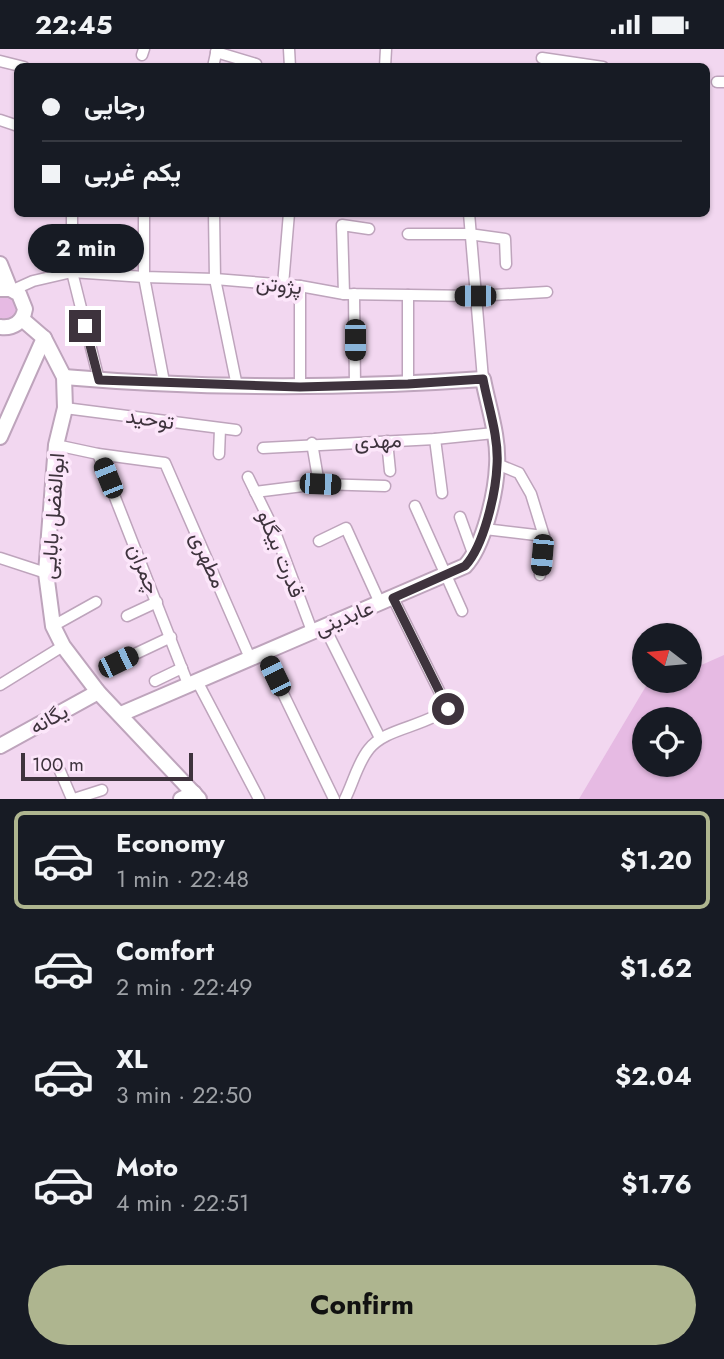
<!DOCTYPE html>
<html lang="en">
<head>
<meta charset="utf-8">
<style>
	body { margin:0; font-family:Jost,Vazirmatn,sans-serif; background:#242831; color:#f1f3f6; height:100vh; display:flex; flex-direction:column; font-size:26px; white-space:nowrap }
	* { box-sizing:border-box; margin:0 }
	p { font-size:23px; color:#9ea1a6 }
	.icon { flex:none; width:38px; height:38px; fill:none; stroke:currentColor; stroke-width:2; stroke-linecap:round; stroke-linejoin:round }
	.map { position:relative; height:750px; overflow:hidden }
	.panel { display:flex; flex-direction:column; background:#171b24; flex:1 }
	.panel>* { flex:none }
	.top-card { position:absolute; left:14px; top:14px; width:696px; height:154px; border-radius:10px; box-shadow:0 2px 5px #0004; display:grid; align-content:center; height:154px; padding:0 28px; background:#171b24 }
	.needle { width:46px; rotate:286deg }
	.controls { position:absolute; left:632px; top:574px; display:grid; gap:14px }
	.controls a { display:grid; place-items:center; width:70px; height:70px; border-radius:50%; background:#171b24; box-shadow:0 2px 5px #0004; font-size:35px }
	.scale { position:absolute; left:21px; bottom:18px; width:172px; box-sizing:border-box; padding-left:7px; border:4px solid #3e333d; border-top:0; font-size:19px; line-height:24px; white-space:nowrap; color:#3e333d; -webkit-text-stroke:5px #fce6fa; paint-order:stroke }
	.end { position:absolute; width:32px; height:32px; margin:-16px; border:9px solid #3e333d; background:#fff; box-shadow:0 0 0 4px #fff }
	.from { border-radius:50% }
	.bubble { position:absolute; height:49px; border-radius:24px; background:#171b24; box-shadow:0 2px 5px #0004; font-size:23px; font-weight:700; line-height:49px; text-align:center }
	.car { position:absolute; width:21px; height:42px; margin:-21px -10px; border-radius:9px; box-shadow:0 0 5px 2px #0007; background:linear-gradient(#222 24%,#8ab4d8 0 40%,#222 0 76%,#8ab4d8 0 86%,#222 0) }
	.top-card b { display:flex; align-items:center; gap:24px; height:66px; font-size:26px }
	.top-card b+b { border-top:2px solid #363941 }
	.top-card i { width:18px; height:18px; background:#f1f3f6 }
	ul { padding:12px 0 0; list-style:none }
	li { display:flex; align-items:center; gap:21px; height:98px; margin:0 14px 10px; padding:0 14px; border:4px solid transparent; border-radius:10px }
	li div { flex:1 }
	li b { display:block; font-size:26px }
	li em { font-style:normal; font-weight:700 }
	li.on { border-color:#aeb58f }
	li>.icon { width:63px; height:63px; stroke-width:1.5 }
	.cta { display:flex; gap:14px; margin-top:auto; padding:14px 28px }
	.cta a { flex:1; height:80px; border-radius:42px; background:#aeb58f; color:#111; font-size:28px; font-weight:700; line-height:80px; text-align:center }
	.status { display:flex; justify-content:space-between; align-items:center; height:49px; padding:0 35px; background:#171b24; direction:ltr }
	.status svg { height:19px; fill:currentColor }
	.map>svg:first-child { display:block }
	.green { fill:#e6bae3; fill-rule:evenodd }
	.lines { fill:none; stroke-linecap:round; stroke-linejoin:round }
	.street-casing { stroke:#bea4bc; stroke-width:13 }
	.secondary-casing { stroke:#bea4bc; stroke-width:18 }
	.street { stroke:#fff; stroke-width:10 }
	.secondary { stroke:#fff; stroke-width:14 }
	.route { stroke:#3e333d; stroke-width:9 }
	.labels { text-anchor:middle; dominant-baseline:central; stroke-width:7; stroke-linejoin:round; paint-order:stroke }
	.street-label { font-size:21px; fill:#3e333d; stroke:#fce6fa }
</style>
</head>
<body>
<div class="status"><b>22:45</b><svg viewBox="0 0 49 12"><path d="M0 12V9h3v3zM5 12V6h3v6zM10 12V3h3v9zM15 12V0h3v12zM26 1h20v11H26zM47 4h2v5h-2z"/></svg></div>
<div class="map">
<svg width="724" height="750" viewBox="0 0 724 750">
	<rect width="100%" height="100%" fill="#f2d7f0"/>
	<g class="green">
		<polygon points="9,243 20,258 13,272 0,273 0,244"/>
		<path d="M724 606V750H579L649 632H690V621ZM644 670H690V716H644Z"/>
	</g>
	<g class="lines">
		<defs>
			<g id="street">
				<polyline points="289,0 290,18"/>
				<polyline points="216,3 256,15 256,18"/>
				<polyline points="142,6 144,0"/>
				<polyline points="542,9 603,18"/>
				<polyline points="0,12 24,18"/>
				<polyline points="213,18 217,0"/>
				<polyline points="385,18 386,0"/>
				<polyline points="717,33 724,33"/>
				<polyline points="0,71 18,77"/>
				<polyline points="72,164 72,223 99,331"/>
				<polyline points="144,164 144,228 164,333"/>
				<polyline points="214,164 215,230 237,337"/>
				<polyline points="469,164 483,330"/>
				<polyline points="408,185 469,185 505,190 506,215"/>
				<polyline points="283,236 289,164"/>
				<polyline points="300,237 300,338"/>
				<polyline points="13,241 33,232 72,223 144,228 215,230 300,237 344,245 475,247 547,243"/>
				<polyline points="344,245 342,176 369,180"/>
				<polyline points="354,245 355,337"/>
				<polyline points="408,246 408,335"/>
				<polyline points="65,359 236,381"/>
				<polyline points="435,390 442,444"/>
				<polyline points="387,392 390,422"/>
				<polyline points="312,394 319,435"/>
				<polyline points="56,396 98,405 165,414 250,609"/>
				<polyline points="263,399 435,390 494,384"/>
				<polyline points="98,405 188,635"/>
				<polyline points="219,405 220,380"/>
				<polyline points="497,415 519,424 531,445 544,487 540,526"/>
				<polyline points="248,428 275,483 312,582"/>
				<polyline points="255,443 319,435 385,437"/>
				<polyline points="415,457 462,562"/>
				<polyline points="460,468 474,507"/>
				<polyline points="485,480 544,487"/>
				<polyline points="319,492 346,479 380,554"/>
				<polyline points="0,509 46,524"/>
				<polyline points="393,549 448,660"/>
				<polyline points="127,567 157,553"/>
				<polyline points="53,577 96,553"/>
				<polyline points="324,577 380,689"/>
				<polyline points="263,603 334,750"/>
				<polyline points="118,613 171,588"/>
				<polyline points="155,632 182,619"/>
				<polyline points="197,632 259,750"/>
				<polyline points="0,636 63,597"/>
				<polyline points="60,722 72,750"/>
				<polyline points="74,750 102,741"/>
				<path d="M345 750C353 734 358 713 369 700 388 676 433 679 455 651"/>
			</g>
			<g id="secondary">
				<polyline points="0,215 10,240"/>
				<path d="M0 240H10L19 245 25 260C23 273 13 280 0 278"/>
				<polyline points="22,270 44,289 64,328 65,359 56,396 46,524 53,577 63,597 98,643 199,750"/>
				<path d="M64 328C204 340 343 340 483 330 488 357 499 388 497 416 496 443 484 497 465 517L121 665"/>
				<polyline points="0,388 44,289"/>
				<polyline points="0,697 98,643"/>
				<polyline points="181,750 194,744"/>
			</g>
		</defs>
		<use href="#street" class="street-casing"/>
		<use href="#secondary" class="secondary-casing"/>
		<use href="#street" class="street"/>
		<use href="#secondary" class="secondary"/>
	</g>
	<g class="lines">
		<path class="route" d="M85 277 99 331 300 338 408 335 483 330C488 357 499 388 497 416 496 443 484 497 465 517L393 549 448 660"/>
	</g>
	<g class="labels">
		<g class="street-label">
			<text transform="translate(279 236) rotate(6)">پژوتن</text>
			<text transform="translate(150 370) rotate(8)">توحید</text>
			<text transform="translate(378 392) rotate(-2)">مهدی</text>
			<text transform="translate(53 467) rotate(-86)">ابوالفضل بابایی</text>
			<text transform="translate(281 505) rotate(68)">قدرت بیگلو</text>
			<text transform="translate(208 511) rotate(66)">مطهری</text>
			<text transform="translate(144 520) rotate(68)">چمران</text>
			<text transform="translate(344 569) rotate(-22)">عابدینی</text>
			<text transform="translate(49 670) rotate(-29)">یگانه</text>
		</g>
	</g>
</svg>
<div class="controls">
<a><svg class="needle" viewBox="-14 -14 28 28"><path d="M0-13l5 13h-10z" fill="#e53935"/><path d="M0 13l5-13h-10z" fill="#9ea1a6"/></svg></a>
<a><svg class="icon" aria-label="locate" viewBox="0 0 24 24"><circle cx="12" cy="12" r="6"/><path d="M12 2v4M12 18v4M2 12h4M18 12h4"/></svg></a>
</div>
<div class="scale">100 m</div>
<i class="end from" style="left:448px;top:660px"></i>
<i class="end" style="left:85px;top:277px"></i>
<div class="bubble" style="left:28px;top:175px;width:116px">2 min</div>
<i class="car" style="left:475px;top:247px;rotate:270deg"></i>
<i class="car" style="left:355px;top:291px;rotate:180deg"></i>
<i class="car" style="left:108px;top:429px;rotate:338deg"></i>
<i class="car" style="left:320px;top:435px;rotate:92deg"></i>
<i class="car" style="left:542px;top:506px;rotate:185deg"></i>
<i class="car" style="left:118px;top:613px;rotate:64deg"></i>
<i class="car" style="left:275px;top:627px;rotate:334deg"></i>
<div class="top-card">
<b><i class="from"></i>رجایی</b>
<b><i></i>یکم غربی</b>
</div>
</div>
<section class="panel">
<ul>
<li class="on"><svg class="icon" aria-label="car" viewBox="0 0 24 24"><path d="M5 17H2v-5l4-1 3-4h7l3 4 3 1v5h-3M9 17h6M6 11h13"/><circle cx="7" cy="17" r="2"/><circle cx="17" cy="17" r="2"/></svg><div><b>Economy</b><p>1 min · 22:48</p></div><em>$1.20</em></li>
<li><svg class="icon" aria-label="car" viewBox="0 0 24 24"><path d="M5 17H2v-5l4-1 3-4h7l3 4 3 1v5h-3M9 17h6M6 11h13"/><circle cx="7" cy="17" r="2"/><circle cx="17" cy="17" r="2"/></svg><div><b>Comfort</b><p>2 min · 22:49</p></div><em>$1.62</em></li>
<li><svg class="icon" aria-label="car" viewBox="0 0 24 24"><path d="M5 17H2v-5l4-1 3-4h7l3 4 3 1v5h-3M9 17h6M6 11h13"/><circle cx="7" cy="17" r="2"/><circle cx="17" cy="17" r="2"/></svg><div><b>XL</b><p>3 min · 22:50</p></div><em>$2.04</em></li>
<li><svg class="icon" aria-label="car" viewBox="0 0 24 24"><path d="M5 17H2v-5l4-1 3-4h7l3 4 3 1v5h-3M9 17h6M6 11h13"/><circle cx="7" cy="17" r="2"/><circle cx="17" cy="17" r="2"/></svg><div><b>Moto</b><p>4 min · 22:51</p></div><em>$1.76</em></li>
</ul>
<div class="cta"><a>Confirm</a></div>
</section>
</body>
</html>
